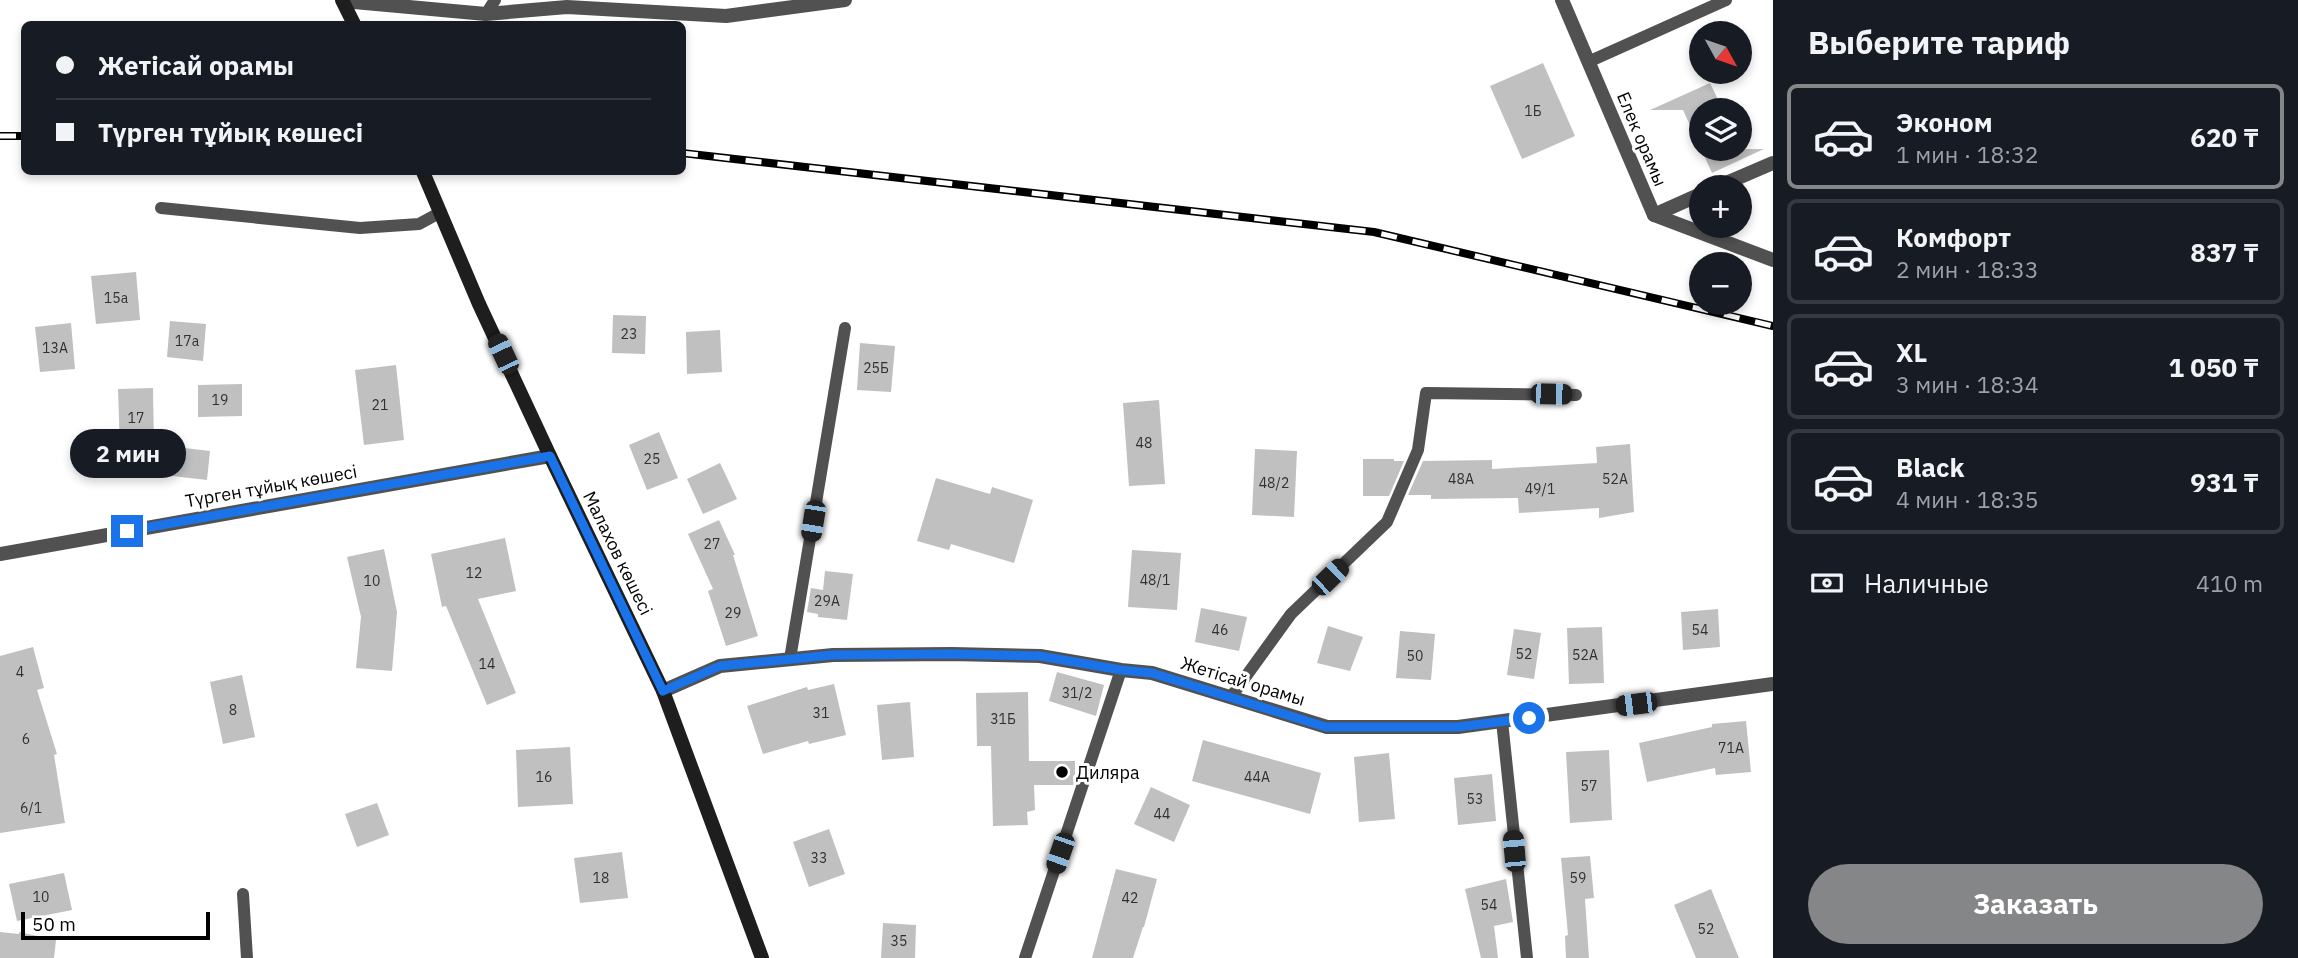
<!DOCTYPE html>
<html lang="ru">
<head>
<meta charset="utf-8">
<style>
	body { margin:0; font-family:"IBM Plex Sans",sans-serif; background:#242831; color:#f1f3f6; height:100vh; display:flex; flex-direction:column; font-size:26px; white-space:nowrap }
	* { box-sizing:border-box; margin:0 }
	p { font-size:23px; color:#9ea1a6 }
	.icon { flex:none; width:38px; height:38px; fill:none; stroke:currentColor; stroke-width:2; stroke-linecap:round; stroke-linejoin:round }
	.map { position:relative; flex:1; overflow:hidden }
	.drawer { display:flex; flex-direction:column; background:#171b24; width:525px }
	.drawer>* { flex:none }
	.top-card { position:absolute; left:21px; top:21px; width:665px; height:154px; border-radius:10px; box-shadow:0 4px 10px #0003; display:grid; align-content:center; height:154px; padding:0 35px; background:#171b24 }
	.needle { width:46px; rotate:130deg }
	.buttons { position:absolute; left:1689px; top:21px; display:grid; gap:14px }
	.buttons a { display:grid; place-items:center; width:63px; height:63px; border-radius:50%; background:#171b24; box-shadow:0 4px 10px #0003; font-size:35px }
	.scale { position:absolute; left:21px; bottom:18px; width:189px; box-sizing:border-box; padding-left:7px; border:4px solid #000; border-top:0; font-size:19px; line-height:24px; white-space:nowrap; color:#000; -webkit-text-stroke:5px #fff; paint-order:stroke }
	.end { position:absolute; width:32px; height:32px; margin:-16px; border:9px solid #1a73e8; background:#fff; box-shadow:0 0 0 4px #fff }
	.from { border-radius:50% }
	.bubble { position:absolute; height:49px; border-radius:24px; background:#171b24; box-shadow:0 4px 10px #0003; font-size:23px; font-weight:800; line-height:49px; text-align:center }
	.car { position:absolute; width:21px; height:42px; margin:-21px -10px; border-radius:9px; box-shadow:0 0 5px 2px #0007; background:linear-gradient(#222 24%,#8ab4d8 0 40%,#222 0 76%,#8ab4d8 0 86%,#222 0) }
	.top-card b { display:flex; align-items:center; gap:24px; height:66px; font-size:26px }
	.top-card b+b { border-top:2px solid #363941 }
	.top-card i { width:18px; height:18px; background:#f1f3f6 }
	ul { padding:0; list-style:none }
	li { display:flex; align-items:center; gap:21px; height:105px; margin:0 14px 10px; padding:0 21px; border:4px solid #363941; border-radius:10px }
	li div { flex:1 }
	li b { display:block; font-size:26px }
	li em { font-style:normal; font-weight:800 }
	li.current { border-color:#858687 }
	li>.icon { width:63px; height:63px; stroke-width:1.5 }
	h2 { padding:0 35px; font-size:32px; line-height:84px }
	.pay { display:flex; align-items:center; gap:18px; height:77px; padding:0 35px; font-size:26px }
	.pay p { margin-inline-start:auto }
	.cta { display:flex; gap:14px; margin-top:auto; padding:14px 35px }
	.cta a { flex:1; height:80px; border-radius:42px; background:#858687; color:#fff; font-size:28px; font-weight:800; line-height:80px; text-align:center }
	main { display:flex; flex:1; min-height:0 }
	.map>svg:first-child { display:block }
	.building { fill:#c0c0c0 }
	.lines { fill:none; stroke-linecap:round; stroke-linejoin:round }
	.service { stroke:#515151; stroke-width:12 }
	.minor { stroke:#515151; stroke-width:14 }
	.secondary { stroke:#1e1e1e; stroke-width:14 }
	.rail-casing { stroke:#000; stroke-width:8 }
	.rail { stroke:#fff; stroke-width:5; stroke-dasharray:16; stroke-linecap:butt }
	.route { stroke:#1a73e8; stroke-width:9 }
	.poi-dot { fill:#000; stroke:#fff; stroke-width:2.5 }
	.labels { text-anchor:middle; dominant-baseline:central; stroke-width:6; stroke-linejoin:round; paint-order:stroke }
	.number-label { font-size:14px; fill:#303030 }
	.street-label { font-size:18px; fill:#000; stroke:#fff }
	.poi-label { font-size:18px; fill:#000; stroke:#fff; text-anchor:start }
</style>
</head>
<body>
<main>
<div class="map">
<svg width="1773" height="958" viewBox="0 0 1773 958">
	<rect width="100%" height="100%" fill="#fff"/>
	<g class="building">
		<polygon points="1543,63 1575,136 1522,159 1490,86"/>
		<polygon points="1710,83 1723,110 1701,110 1701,149 1764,149 1712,173 1683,110 1650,110"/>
		<polygon points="136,272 140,320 96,324 91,276"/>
		<polygon points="613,315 646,316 645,354 612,353"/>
		<polygon points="170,321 206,324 203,361 167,357"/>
		<polygon points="71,323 75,369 40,372 35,327"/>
		<polygon points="720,330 722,372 687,374 686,332"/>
		<polygon points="860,343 895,346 891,392 857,390"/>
		<polygon points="396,365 404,440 364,445 355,370"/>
		<polygon points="242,384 242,416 198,417 198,385"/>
		<polygon points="153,388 154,448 120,449 118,389"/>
		<polygon points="1159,400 1165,484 1129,486 1123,403"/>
		<polygon points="659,432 678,478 647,490 629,445"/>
		<polygon points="1630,444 1634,512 1599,518 1599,508 1519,513 1518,498 1431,499 1431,495 1408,495 1423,461 1492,460 1492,469 1597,463 1596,447"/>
		<polygon points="176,447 210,451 207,480 172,476"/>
		<polygon points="1255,449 1297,451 1294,517 1252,515"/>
		<polygon points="1363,459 1394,459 1394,461 1404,461 1389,496 1363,496"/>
		<polygon points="720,463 737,499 703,514 687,479"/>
		<polygon points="936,478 990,494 992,487 1033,500 1014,563 951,544 949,550 917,541"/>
		<polygon points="719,520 735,555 733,555 758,636 726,646 708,591 713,589 688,534"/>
		<polygon points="505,538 516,591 478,599 516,693 487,705 446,606 442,607 431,554"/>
		<polygon points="384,549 397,612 392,671 356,668 361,617 347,557"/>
		<polygon points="1132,550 1181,553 1177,610 1128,607"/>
		<polygon points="825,571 853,574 847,620 818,617 818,614 807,612 811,588 823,590"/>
		<polygon points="1201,608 1247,617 1239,651 1195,642"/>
		<polygon points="1718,609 1720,647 1683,650 1681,612"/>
		<polygon points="1328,626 1363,637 1350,671 1317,663"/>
		<polygon points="1602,627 1604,683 1569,684 1567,628"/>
		<polygon points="1514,629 1541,633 1534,679 1507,675"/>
		<polygon points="1400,631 1435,634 1431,680 1396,678"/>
		<polygon points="33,647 44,688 37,690 57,754 54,755 65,823 0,833 0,656"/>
		<polygon points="1057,672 1104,685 1096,716 1049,701"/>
		<polygon points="242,675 255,737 223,744 210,682"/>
		<polygon points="834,684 846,735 809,744 808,741 763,754 747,706 807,687 808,690"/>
		<polygon points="1028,692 1029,761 1075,761 1075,782 1073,785 1034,785 1035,810 1027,812 1028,825 993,826 991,746 977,746 976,693"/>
		<polygon points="910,702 914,757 882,760 877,705"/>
		<polygon points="1746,721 1751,772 1716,775 1715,768 1647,782 1639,743 1712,727 1712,724"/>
		<polygon points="1203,740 1321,773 1310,814 1192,781"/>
		<polygon points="570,747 573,804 518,807 516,750"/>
		<polygon points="1609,750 1612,820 1570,823 1566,752"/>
		<polygon points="1389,753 1395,819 1359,822 1354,757"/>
		<polygon points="1492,774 1496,821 1458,825 1454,778"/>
		<polygon points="1151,787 1190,805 1174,842 1134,824"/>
		<polygon points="377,803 389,835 357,847 345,814"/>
		<polygon points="829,829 845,874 809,887 793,842"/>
		<polygon points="622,852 628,898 580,903 574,858"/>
		<polygon points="1590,856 1594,898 1585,899 1589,958 1566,958 1565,936 1568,935 1561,858"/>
		<polygon points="1116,869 1157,879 1144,927 1143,927 1133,958 1092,958"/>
		<polygon points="64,873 72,910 17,921 9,884"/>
		<polygon points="1506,879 1513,922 1494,926 1498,958 1481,958 1465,889"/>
		<polygon points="1711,889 1739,958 1696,958 1674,905"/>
		<polygon points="883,923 916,925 915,958 881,958"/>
		<polygon points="0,932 19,934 19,932 56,940 54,958 0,958"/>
	</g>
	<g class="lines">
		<g class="service">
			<polyline points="486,14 495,0"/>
			<polyline points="1588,62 1726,0"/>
			<polyline points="161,208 360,228 419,224 441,212"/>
			<polyline points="790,659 845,328"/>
			<polyline points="1231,697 1291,614 1387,522 1418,450 1426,393 1576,395"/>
			<polyline points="1502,721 1527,958"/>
			<polyline points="243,894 247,958"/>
			<polyline points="1025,958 1121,670"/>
		</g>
		<g class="minor">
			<polyline points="1562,0 1654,215 1773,260"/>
			<polyline points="343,1 486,14 567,7 726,16 845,0"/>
			<polyline points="1717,187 1773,163"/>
			<polyline points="1654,215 1701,194"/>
			<polyline points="0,554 550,456"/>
			<polyline points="663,691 720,666 833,655 952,654 1040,656 1121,670 1152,673 1327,727 1458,727 1773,684"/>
		</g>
		<g class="secondary">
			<polyline points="342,0 354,24"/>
			<polyline points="423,172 479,304 550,456 663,691 762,958"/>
		</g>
		<defs>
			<g id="rail">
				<polyline points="0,136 24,136"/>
				<polyline points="682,153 1374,232 1773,326"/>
			</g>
		</defs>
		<use href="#rail" class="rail-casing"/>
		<use href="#rail" class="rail"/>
	</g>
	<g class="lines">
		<polyline class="route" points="127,531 550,456 663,691 720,666 833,655 952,654 1040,656 1121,670 1152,673 1326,727 1458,727 1529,718"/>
	</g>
	<circle class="poi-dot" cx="1062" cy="772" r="7"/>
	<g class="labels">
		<g class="number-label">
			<text x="1533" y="111">1Б</text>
			<text x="116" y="298">15а</text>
			<text x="629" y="334">23</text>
			<text x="187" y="341">17а</text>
			<text x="55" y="348">13А</text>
			<text x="876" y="368">25Б</text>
			<text x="220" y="400">19</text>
			<text x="380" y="405">21</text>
			<text x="136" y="418">17</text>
			<text x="1144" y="443">48</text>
			<text x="652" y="459">25</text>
			<text x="1461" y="479">48А</text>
			<text x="1615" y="479">52А</text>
			<text x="1274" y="483">48/2</text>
			<text x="1540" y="489">49/1</text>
			<text x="712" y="544">27</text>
			<text x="474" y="573">12</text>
			<text x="1155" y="580">48/1</text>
			<text x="372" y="581">10</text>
			<text x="827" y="601">29А</text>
			<text x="733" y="613">29</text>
			<text x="1220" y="630">46</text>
			<text x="1700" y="630">54</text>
			<text x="1524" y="654">52</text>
			<text x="1585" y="655">52А</text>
			<text x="1415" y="656">50</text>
			<text x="487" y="664">14</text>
			<text x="20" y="672">4</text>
			<text x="1077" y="693">31/2</text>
			<text x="233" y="710">8</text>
			<text x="821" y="713">31</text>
			<text x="1003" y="719">31Б</text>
			<text x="26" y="739">6</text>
			<text x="1731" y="748">71А</text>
			<text x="544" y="777">16</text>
			<text x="1257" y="777">44А</text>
			<text x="1589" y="786">57</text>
			<text x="1475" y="799">53</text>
			<text x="31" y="808">6/1</text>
			<text x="1162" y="814">44</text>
			<text x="819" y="858">33</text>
			<text x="601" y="878">18</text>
			<text x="1578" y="878">59</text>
			<text x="41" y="897">10</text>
			<text x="1130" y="898">42</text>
			<text x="1489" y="905">54</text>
			<text x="1706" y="929">52</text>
			<text x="899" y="941">35</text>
		</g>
		<g class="street-label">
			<text transform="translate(1642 139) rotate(67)">Елек орамы</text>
			<text transform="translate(271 486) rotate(-10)">Түрген тұйық көшесі</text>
			<text transform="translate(618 553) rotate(64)">Малахов көшесі</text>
			<text transform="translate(1243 681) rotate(17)">Жетісай орамы</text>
		</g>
		<g class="poi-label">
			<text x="1076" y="772">Диляра</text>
		</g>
	</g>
</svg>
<div class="buttons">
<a><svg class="needle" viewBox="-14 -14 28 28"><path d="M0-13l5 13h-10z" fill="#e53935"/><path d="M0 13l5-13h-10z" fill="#9ea1a6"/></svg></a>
<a><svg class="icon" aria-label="layers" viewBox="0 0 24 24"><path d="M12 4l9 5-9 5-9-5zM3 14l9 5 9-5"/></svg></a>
<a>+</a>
<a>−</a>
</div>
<div class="scale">50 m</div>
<i class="end from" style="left:1529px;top:718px"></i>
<i class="end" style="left:127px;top:531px"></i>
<div class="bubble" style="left:70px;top:429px;width:116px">2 мин</div>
<i class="car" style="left:503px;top:354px;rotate:335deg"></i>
<i class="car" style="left:1551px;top:394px;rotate:91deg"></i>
<i class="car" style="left:813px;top:521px;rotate:189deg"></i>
<i class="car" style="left:1330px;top:577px;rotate:46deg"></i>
<i class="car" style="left:1636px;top:704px;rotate:263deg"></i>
<i class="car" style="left:1514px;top:851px;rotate:355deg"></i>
<i class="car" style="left:1060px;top:853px;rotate:199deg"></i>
<div class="top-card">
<b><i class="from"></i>Жетісай орамы</b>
<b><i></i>Түрген тұйық көшесі</b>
</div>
</div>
<section class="drawer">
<h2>Выберите тариф</h2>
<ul>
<li class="current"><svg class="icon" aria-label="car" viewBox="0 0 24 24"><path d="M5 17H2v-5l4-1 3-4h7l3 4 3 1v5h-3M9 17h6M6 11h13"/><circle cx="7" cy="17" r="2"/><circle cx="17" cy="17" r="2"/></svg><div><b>Эконом</b><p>1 мин · 18:32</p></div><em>620 ₸</em></li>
<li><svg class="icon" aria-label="car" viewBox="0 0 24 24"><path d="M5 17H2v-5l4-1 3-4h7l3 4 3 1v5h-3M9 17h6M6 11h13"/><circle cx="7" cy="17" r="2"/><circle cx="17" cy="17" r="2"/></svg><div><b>Комфорт</b><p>2 мин · 18:33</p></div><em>837 ₸</em></li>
<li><svg class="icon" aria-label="car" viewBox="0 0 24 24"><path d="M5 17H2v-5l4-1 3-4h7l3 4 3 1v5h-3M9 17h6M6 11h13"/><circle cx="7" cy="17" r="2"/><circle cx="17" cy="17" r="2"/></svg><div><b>XL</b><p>3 мин · 18:34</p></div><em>1 050 ₸</em></li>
<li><svg class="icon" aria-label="car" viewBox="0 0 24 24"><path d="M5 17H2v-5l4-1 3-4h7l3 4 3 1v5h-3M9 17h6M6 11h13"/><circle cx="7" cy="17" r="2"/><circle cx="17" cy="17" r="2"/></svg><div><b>Black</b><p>4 мин · 18:35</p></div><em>931 ₸</em></li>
</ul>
<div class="pay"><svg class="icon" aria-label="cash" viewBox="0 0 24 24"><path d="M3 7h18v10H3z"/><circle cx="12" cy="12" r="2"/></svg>Наличные<p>410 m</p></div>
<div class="cta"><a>Заказать</a></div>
</section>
</main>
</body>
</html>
